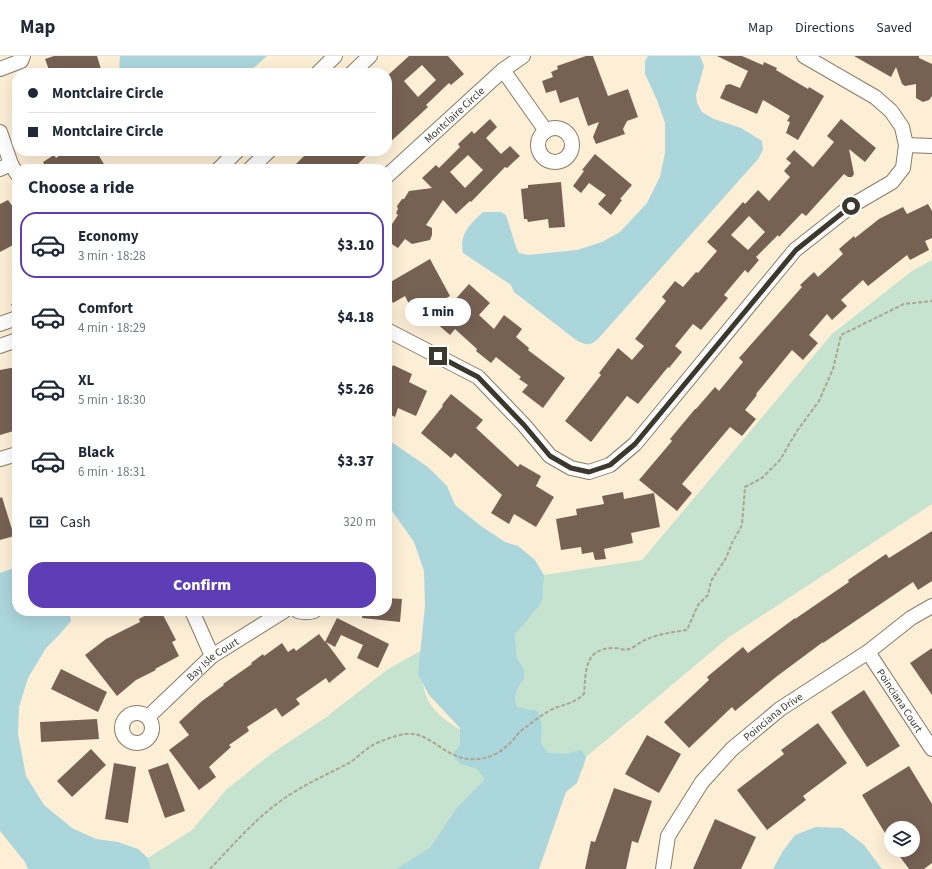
<!DOCTYPE html>
<html lang="en">
<head>
<meta charset="utf-8">
<style>
	body { margin:0; font-family:"Source Sans 3",sans-serif; background:#f6f6f7; color:#1f2937; height:100vh; display:flex; flex-direction:column; font-size:15px; white-space:nowrap }
	* { box-sizing:border-box; margin:0 }
	p { font-size:13px; color:#747a83 }
	.icon { flex:none; width:22px; height:22px; fill:none; stroke:currentColor; stroke-width:2; stroke-linecap:round; stroke-linejoin:round }
	.map { position:relative; flex:1; overflow:hidden }
	.side { position:absolute; left:12px; top:108px; width:380px; height:452px; display:flex; flex-direction:column; background:#fff; border-radius:16px; box-shadow:0 4px 16px #0002 }
	.side>* { flex:none }
	.hud { position:absolute; left:12px; top:12px; width:380px; height:88px; border-radius:16px; box-shadow:0 4px 16px #0002; display:grid; align-content:center; height:88px; padding:0 16px; background:#fff }
	.buttons { position:absolute; left:884px; top:765px; display:grid; gap:8px }
	.buttons a { display:grid; place-items:center; width:36px; height:36px; border-radius:50%; background:#fff; box-shadow:0 4px 16px #0002; font-size:20px }
	.end { position:absolute; width:18px; height:18px; margin:-9px; border:5px solid #3d382e; background:#fff; box-shadow:0 0 0 2px #fff }
	.from { border-radius:50% }
	.bubble { position:absolute; height:28px; border-radius:14px; background:#fff; box-shadow:0 4px 16px #0002; font-size:13px; font-weight:800; line-height:28px; text-align:center }
	.hud b { display:flex; align-items:center; gap:14px; height:38px; font-size:15px }
	.hud b+b { border-top:1px solid #e0e1e3 }
	.hud i { width:10px; height:10px; background:#1f2937 }
	ul { padding:0; list-style:none }
	li { display:flex; align-items:center; gap:12px; height:66px; margin:0 8px 6px; padding:0 8px; border:2px solid transparent; border-radius:16px }
	li div { flex:1 }
	li b { display:block; font-size:15px }
	li em { font-style:normal; font-weight:800 }
	li.selected { border-color:#5d3eb6 }
	li>.icon { width:36px; height:36px; stroke-width:1.5 }
	h2 { padding:0 16px; font-size:18px; line-height:48px }
	.pay { display:flex; align-items:center; gap:10px; height:44px; padding:0 16px; font-size:15px }
	.pay p { margin-inline-start:auto }
	.cta { display:flex; gap:8px; margin-top:auto; padding:8px 16px }
	.cta a { flex:1; height:46px; border-radius:16px; background:#5d3eb6; color:#fff; font-size:16px; font-weight:800; line-height:46px; text-align:center }
	header { display:flex; align-items:center; gap:24px; box-sizing:border-box; height:56px; padding:0 20px; background:#fff; border-bottom:1px solid #e0e1e3 }
	header strong { font-size:19px }
	nav { display:flex; gap:22px; margin-inline-start:auto; font-size:14px }
	.map>svg:first-child { display:block }
	.green { fill:#c5e3cf }
	.water { fill:#abd6db }
	.building { fill:#776153; fill-rule:evenodd }
	.lines { fill:none; stroke-linecap:round; stroke-linejoin:round }
	.minor-casing { stroke:#897c66; stroke-width:16 }
	.path { stroke:#aea491; stroke-width:2; stroke-dasharray:4 2; stroke-linecap:butt }
	.minor { stroke:#fff; stroke-width:14 }
	.route { stroke:#3d382e; stroke-width:5 }
	.labels { text-anchor:middle; dominant-baseline:central; stroke-width:4; stroke-linejoin:round; paint-order:stroke }
	.street-label { font-size:11px; fill:#3d382e; stroke:#fefefe }
</style>
</head>
<body>
<header>
<strong>Map</strong>
<nav><a>Map</a><a>Directions</a><a>Saved</a></nav>
</header>
<div class="map">
<svg width="932" height="813" viewBox="0 0 932 813">
	<rect width="100%" height="100%" fill="#fdefd6"/>
	<path class="green" d="M932 204V448L729 581 586 701 583 713 462 813H151L148 802 192 774 227 733 271 698 325 662 388 613 424 593C417 648 432 657 477 684L538 655 517 651 515 641 519 630 524 623V614L517 601 515 578 543 541 544 519 642 504 832 278 912 215Z"/>
	<g class="water">
		<polygon points="120,0 267,0 248,17 119,17"/>
		<path d="M648 0H700L704 10 696 39 697 47 702 56 714 63 741 72 762 85 763 93 759 102 597 284C589 290 585 289 576 284L514 236 511 229 463 197C459 177 470 169 483 156H501L506 159 516 191 519 197 528 199 577 194 602 186 620 176 647 147 660 121 665 97V67L657 44 645 18V5Z"/>
		<polygon points="387,383 428,411 447,430 455,449 481,470 505,486 518,490 535,504 544,519 543,541 539,550 515,578 517,601 524,614 524,623 519,630 515,641 517,651 538,655 542,668 541,688 548,697 566,698 581,694 586,701 577,727 566,736 539,813 396,813 430,792 457,752 485,723 477,713 459,707 453,698 460,689 460,672 429,639 418,618 425,550 424,515 414,486 392,455 387,452"/>
		<polygon points="17,511 17,555 69,555 71,565 60,578 46,592 28,622 19,651 18,678 26,720 44,749 72,772 96,783 118,786 138,793 148,802 151,813 28,813 25,806 0,775 0,517"/>
		<polygon points="816,771 842,772 864,789 882,813 773,813 783,795 795,779"/>
	</g>
	<g class="building">
		<polygon points="54,0 97,0 101,13 87,17 51,17 50,14 49,14 45,3"/>
		<path d="M409 0H448L464 18 451 29 449 27 426 49 428 51 387 89V20ZM422 9 436 24 418 41 404 25Z"/>
		<polygon points="586,0 593,0 608,40 628,33 638,61 627,65 623,73 625,78 596,88 593,81 599,66 588,70 578,41 560,47 556,34 546,37 542,25 553,21 551,16 558,13 557,10"/>
		<polygon points="717,0 742,0 758,7 763,9 764,6 777,12 776,14 808,33 809,31 824,40 798,84 786,77 790,66 787,65 790,60 763,44 757,58 720,42 726,29 730,28 740,32 748,15"/>
		<polygon points="854,0 919,0 919,2 932,8 932,40 929,44 923,46 916,42 916,28 905,30 902,28 896,11 891,21"/>
		<path d="M490 63 497 71 486 82 501 98 510 90 520 100 507 112 505 111 471 146 470 145 456 158 443 144 426 169 432 172V179L430 184 412 188 405 183 398 192 387 185V170L392 168 398 159 396 157 398 153 397 150 402 143H404L409 135 432 132 422 122 436 109 439 112 460 91 458 88 472 75 474 78ZM468 99 483 114 465 132 450 116Z"/>
		<path d="M841 63 876 92 865 106 849 93 854 118 852 121H848L844 118 806 160 802 157 779 181 778 179 756 201 759 204 748 217 745 214 724 239 728 242 701 274 693 268 675 290 682 296 669 312 668 311 638 348 627 340 591 386 565 365 601 319 599 317 618 292 632 304 644 290 635 283 666 245 662 241 675 225 683 231 696 216 698 217 717 195 707 186 743 146 745 148 758 134 769 145 790 121 784 115 791 107 786 103 794 94 813 111 834 86 827 80ZM749 160 765 176 748 194 731 179Z"/>
		<polygon points="66,95 96,95 107,113 47,113 43,106 54,99 56,102"/>
		<polygon points="309,95 371,95 353,113 291,113"/>
		<polygon points="595,98 632,129 620,143 622,144 611,159 598,148 606,139 589,127 581,137 573,130 584,115 582,114"/>
		<polygon points="561,126 565,171 549,172 548,163 528,166 527,163 524,163 521,133 528,132 528,129"/>
		<polygon points="8,144 13,151 17,149 17,187 0,196 0,148"/>
		<polygon points="928,148 932,155 932,182 925,185 929,194 910,204 907,199 868,230 863,224 841,244 847,250 832,264 827,258 809,279 818,287 803,304 792,294 756,338 757,339 745,354 756,363 742,380 730,371 682,428 692,437 677,455 639,424 672,385 670,383 695,353 696,353 715,331 719,335 743,306 739,302 802,231 800,229 814,216 818,221 843,198 839,193 854,180 855,182 879,163 903,151 907,158"/>
		<polygon points="430,203 450,240 415,260 405,240 393,247 387,236 387,228"/>
		<polygon points="469,228 490,247 479,259 494,273 504,259 522,273 516,281 529,292 528,294 565,322 543,352 522,336 528,329 519,323 521,321 496,301 491,307 476,295 477,293 455,273 450,279 435,266"/>
		<polygon points="393,309 412,318 409,326 427,335 416,360 398,352 395,361 387,357 387,322"/>
		<polygon points="16,311 17,318 17,374 0,379 0,314"/>
		<polygon points="451,338 483,364 476,372 518,411 520,408 541,420 536,430 554,441 536,471 514,458 509,468 491,457 502,439 455,397 451,402 421,377 443,350 442,349"/>
		<polygon points="623,436 624,443 654,437 660,471 631,477 633,487 604,493 606,503 595,504 593,496 582,498 581,491 561,494 556,463 577,459 576,453 604,448 602,440"/>
		<polygon points="2,441 14,480 0,484 0,442"/>
		<polygon points="932,475 932,525 918,534 913,526 823,587 823,586 776,621 735,655 732,651 689,692 664,666 709,624 707,621 743,591 748,597 795,562 795,563 849,526 848,524 886,498 889,502"/>
		<polygon points="387,542 402,543 400,566 362,562 363,555 387,555"/>
		<polygon points="153,555 161,555 176,584 172,586 179,600 155,613 156,614 136,624 117,640 85,599 106,583 140,566 139,563"/>
		<polygon points="337,562 389,588 378,612 357,602 363,589 341,579 335,591 326,586 346,613 329,627 326,622 296,643 300,648 282,661 276,652 247,671 249,675 229,689 231,691 209,711 216,721 199,734 169,694 189,679 179,666 202,645 224,629 223,628 252,608 251,607 263,598 264,600 282,587 288,596 294,592 296,595 319,578 325,586"/>
		<polygon points="932,592 932,639 910,607"/>
		<polygon points="61,613 107,636 98,656 51,633"/>
		<polygon points="864,634 900,690 867,711 831,656"/>
		<polygon points="97,663 99,683 41,686 40,666"/>
		<polygon points="818,667 847,707 803,740 806,744 767,774 737,734 784,698 781,694"/>
		<polygon points="647,679 681,698 659,737 625,718"/>
		<polygon points="91,693 106,709 72,741 57,725"/>
		<polygon points="114,707 136,711 128,767 105,763"/>
		<polygon points="168,707 185,755 165,762 148,714"/>
		<polygon points="909,710 932,748 932,807 924,813 909,813 895,794 913,794 913,772 891,772 891,787 862,739"/>
		<polygon points="614,732 652,745 638,787 632,785 626,813 585,813 591,785 595,786"/>
		<polygon points="715,763 756,781 741,813 693,813"/>
	</g>
	<g class="lines">
		<defs>
			<g id="minor">
				<polyline points="0,13 21,5 23,0"/>
				<polyline points="503,14 546,75"/>
				<polyline points="318,17 335,0"/>
				<polyline points="352,17 370,0"/>
				<circle cx="555" cy="89" r="17"/>
				<polyline points="0,76 11,108 17,118"/>
				<polyline points="906,89 932,90"/>
				<polyline points="0,113 11,108"/>
				<polyline points="219,113 237,95"/>
				<polyline points="250,113 269,95"/>
				<path id="s1" d="M387 120 503 14 523 0"/>
				<polyline points="0,268 17,262"/>
				<polyline points="387,274 478,321 524,369 550,400 571,412 589,416 610,409 635,388 795,194 851,150 892,126 903,112 906,89 902,71 891,55 875,41 804,0"/>
				<polyline points="0,290 17,284"/>
				<polyline points="0,403 17,398"/>
				<polyline points="192,555 212,600"/>
				<path d="M298 555C304 557 308 557 314 555"/>
				<path id="s2" d="M868 596 932 693"/>
				<circle cx="137" cy="672" r="15"/>
				<path id="s3" d="M148 661 212 600 284 555"/>
				<path id="s4" d="M663 813 668 780 702 726 732 693 780 653 868 596 911 562 932 550"/>
			</g>
		</defs>
		<use href="#minor" class="minor-casing"/>
		<g class="path">
			<polyline points="11,249 17,247"/>
			<path d="M210 813C233 789 255 763 282 744 303 729 326 719 349 707 357 702 364 694 373 689 380 685 397 679 405 678 426 675 440 695 459 701 478 707 496 701 509 688 514 684 517 678 522 674 530 668 540 660 549 655 562 648 572 649 584 638 586 615 584 592 614 592 619 592 625 595 629 593 635 591 640 586 645 584 658 578 673 576 687 574L698 549 708 539 711 525 726 502 732 487 742 469 745 431 762 422 780 404 797 375 819 345 833 313 841 279 904 248 932 245"/>
		</g>
		<use href="#minor" class="minor"/>
	</g>
	<g class="lines">
		<polyline class="route" points="438,300 478,321 524,369 550,400 571,412 589,416 610,409 635,388 796,194 851,150"/>
	</g>
	<g class="labels">
		<g class="street-label">
			<text stroke="none"><textPath href="#s1" startOffset="91">Montclaire Circle</textPath></text>
			<text stroke="none"><textPath href="#s3" startOffset="87">Bay Isle Court</textPath></text>
			<text stroke="none"><textPath href="#s2" startOffset="58">Poinciana Court</textPath></text>
			<text stroke="none"><textPath href="#s4" startOffset="194">Poinciana Drive</textPath></text>
		</g>
	</g>
</svg>
<div class="buttons">
<a><svg class="icon" aria-label="layers" viewBox="0 0 24 24"><path d="M12 4l9 5-9 5-9-5zM3 14l9 5 9-5"/></svg></a>
</div>
<i class="end from" style="left:851px;top:150px"></i>
<i class="end" style="left:438px;top:300px"></i>
<div class="bubble" style="left:405px;top:242px;width:66px">1 min</div>
<div class="hud">
<b><i class="from"></i>Montclaire Circle</b>
<b><i></i>Montclaire Circle</b>
</div>
<section class="side">
<h2>Choose a ride</h2>
<ul>
<li class="selected"><svg class="icon" aria-label="car" viewBox="0 0 24 24"><path d="M5 17H2v-5l4-1 3-4h7l3 4 3 1v5h-3M9 17h6M6 11h13"/><circle cx="7" cy="17" r="2"/><circle cx="17" cy="17" r="2"/></svg><div><b>Economy</b><p>3 min · 18:28</p></div><em>$3.10</em></li>
<li><svg class="icon" aria-label="car" viewBox="0 0 24 24"><path d="M5 17H2v-5l4-1 3-4h7l3 4 3 1v5h-3M9 17h6M6 11h13"/><circle cx="7" cy="17" r="2"/><circle cx="17" cy="17" r="2"/></svg><div><b>Comfort</b><p>4 min · 18:29</p></div><em>$4.18</em></li>
<li><svg class="icon" aria-label="car" viewBox="0 0 24 24"><path d="M5 17H2v-5l4-1 3-4h7l3 4 3 1v5h-3M9 17h6M6 11h13"/><circle cx="7" cy="17" r="2"/><circle cx="17" cy="17" r="2"/></svg><div><b>XL</b><p>5 min · 18:30</p></div><em>$5.26</em></li>
<li><svg class="icon" aria-label="car" viewBox="0 0 24 24"><path d="M5 17H2v-5l4-1 3-4h7l3 4 3 1v5h-3M9 17h6M6 11h13"/><circle cx="7" cy="17" r="2"/><circle cx="17" cy="17" r="2"/></svg><div><b>Black</b><p>6 min · 18:31</p></div><em>$3.37</em></li>
</ul>
<div class="pay"><svg class="icon" aria-label="cash" viewBox="0 0 24 24"><path d="M3 7h18v10H3z"/><circle cx="12" cy="12" r="2"/></svg>Cash<p>320 m</p></div>
<div class="cta"><a>Confirm</a></div>
</section>
</div>
</body>
</html>
